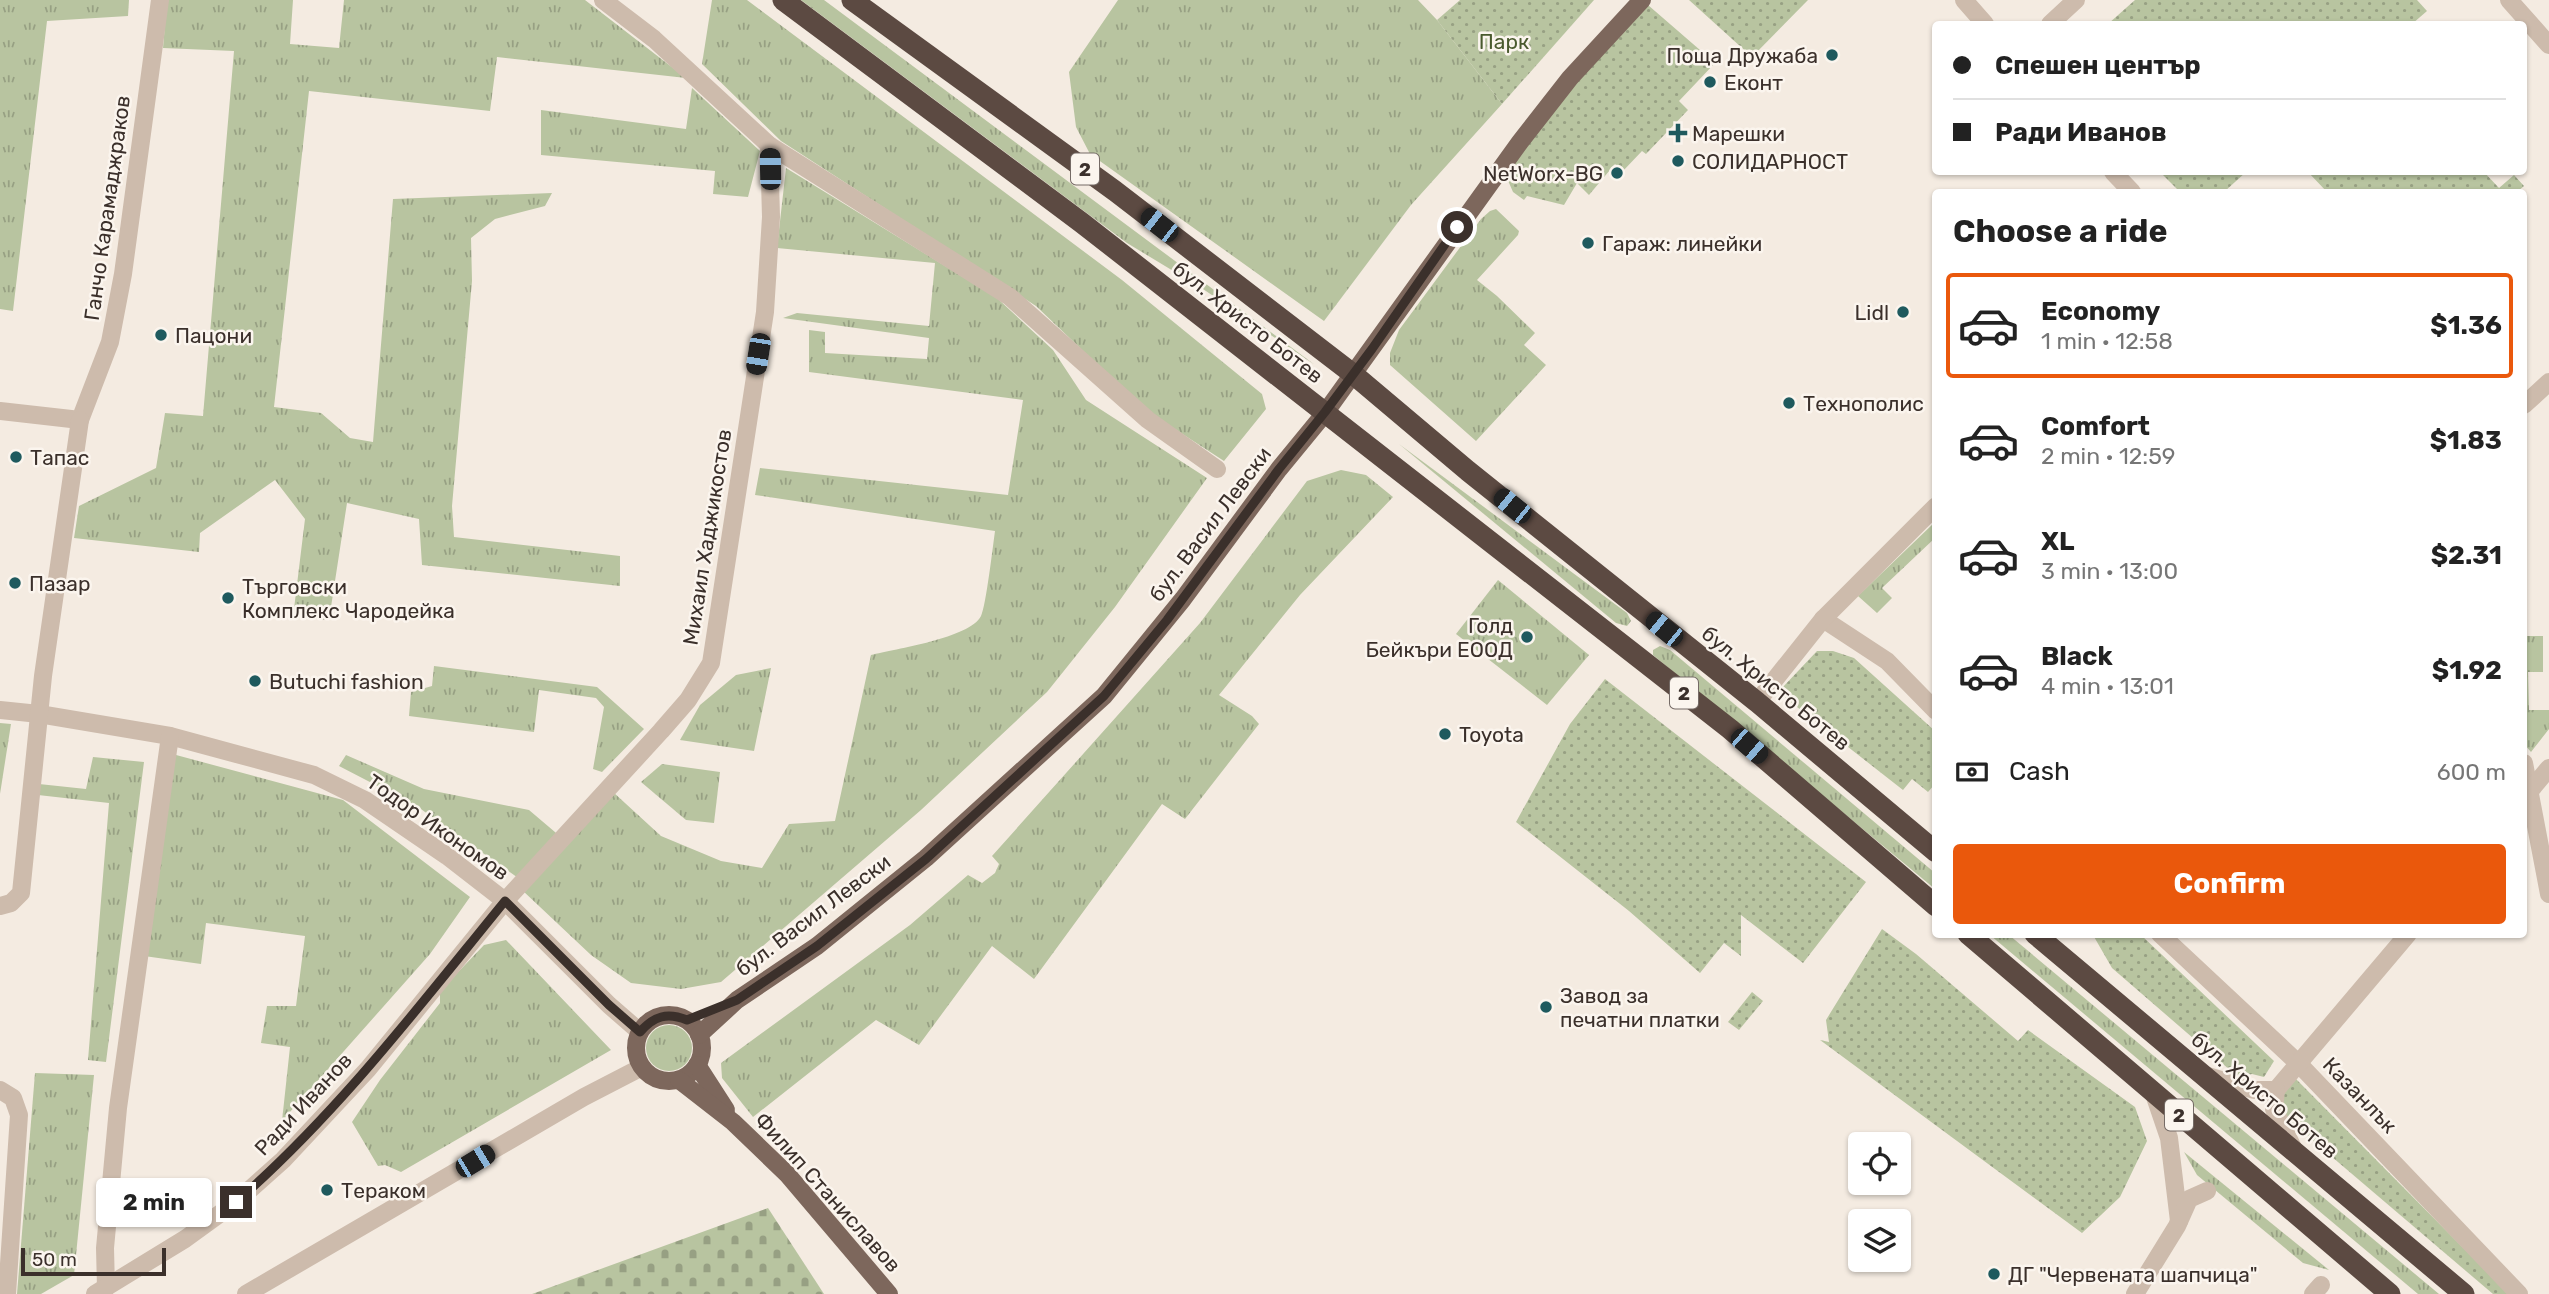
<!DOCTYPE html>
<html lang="en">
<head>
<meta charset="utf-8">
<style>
	body { margin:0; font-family:Rubik,sans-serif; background:#f6f6f6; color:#222; height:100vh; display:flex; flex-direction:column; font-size:26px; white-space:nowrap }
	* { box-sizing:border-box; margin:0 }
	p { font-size:23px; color:#767676 }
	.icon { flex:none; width:38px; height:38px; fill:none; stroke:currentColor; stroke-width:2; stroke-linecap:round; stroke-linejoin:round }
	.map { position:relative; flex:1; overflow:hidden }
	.side { position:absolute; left:1932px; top:189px; width:595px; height:749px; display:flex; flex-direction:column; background:#fff; border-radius:7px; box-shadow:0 2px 5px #0004 }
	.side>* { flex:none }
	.guide { position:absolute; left:1932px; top:21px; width:595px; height:154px; border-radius:7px; box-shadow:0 2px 5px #0004; display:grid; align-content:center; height:154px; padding:0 21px; background:#fff }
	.fabs { position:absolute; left:1848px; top:1132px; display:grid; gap:14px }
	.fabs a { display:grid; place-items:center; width:63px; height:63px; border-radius:7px; background:#fff; box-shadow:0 2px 5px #0004; font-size:35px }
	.scale { position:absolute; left:21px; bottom:18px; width:145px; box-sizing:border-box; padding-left:7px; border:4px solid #3b302b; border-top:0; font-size:19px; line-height:24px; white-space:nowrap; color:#3b302b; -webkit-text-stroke:5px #fbf5ee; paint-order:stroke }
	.end { position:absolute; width:32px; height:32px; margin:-16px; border:9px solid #3b302b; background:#fff; box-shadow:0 0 0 4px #fff }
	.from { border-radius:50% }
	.bubble { position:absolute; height:49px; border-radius:7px; background:#fff; box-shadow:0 2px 5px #0004; font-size:23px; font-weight:700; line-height:49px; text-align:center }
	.car { position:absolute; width:21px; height:42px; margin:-21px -10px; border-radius:9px; box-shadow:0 0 5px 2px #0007; background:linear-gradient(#222 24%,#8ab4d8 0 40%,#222 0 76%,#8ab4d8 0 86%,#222 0) }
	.guide b { display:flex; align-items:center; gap:24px; height:66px; font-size:26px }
	.guide b+b { border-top:2px solid #e0e0e0 }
	.guide i { width:18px; height:18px; background:#222 }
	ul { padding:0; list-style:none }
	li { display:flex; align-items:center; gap:21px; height:105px; margin:0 14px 10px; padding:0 7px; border:4px solid transparent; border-radius:7px }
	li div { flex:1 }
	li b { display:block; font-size:26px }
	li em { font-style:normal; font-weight:700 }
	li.selected { border-color:#ea580c }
	li>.icon { width:63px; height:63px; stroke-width:1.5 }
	h2 { padding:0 21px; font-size:32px; line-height:84px }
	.pay { display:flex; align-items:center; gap:18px; height:77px; padding:0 21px; font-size:26px }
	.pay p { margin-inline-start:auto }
	.primary-button { display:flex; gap:14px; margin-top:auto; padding:14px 21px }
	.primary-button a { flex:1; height:80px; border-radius:7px; background:#ea580c; color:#fff; font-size:28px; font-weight:700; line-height:80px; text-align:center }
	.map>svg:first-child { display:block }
	.grass { fill:url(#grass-tufts) }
	.cemetery { fill:url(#cemetery-stones) }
	.park { fill:url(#park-dots) }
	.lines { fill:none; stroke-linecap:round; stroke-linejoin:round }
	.minor { stroke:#cdbbac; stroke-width:18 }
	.major { stroke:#7d675c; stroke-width:18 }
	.highway { stroke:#5c4a42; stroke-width:21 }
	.route { stroke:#3b302b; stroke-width:9 }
	.poi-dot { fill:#1f5a5e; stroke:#fbf5ee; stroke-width:2.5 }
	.labels { text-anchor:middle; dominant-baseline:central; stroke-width:5; stroke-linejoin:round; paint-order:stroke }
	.shield { fill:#fbf5ee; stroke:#756b66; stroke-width:2 }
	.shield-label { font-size:19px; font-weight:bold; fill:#3b302b }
	.park-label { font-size:21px; fill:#4a5a2e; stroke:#fbf5ee }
	.poi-label { font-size:21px; fill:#3b302b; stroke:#fbf5ee; text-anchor:start }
	.street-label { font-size:21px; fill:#3b302b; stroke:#fbf5ee }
</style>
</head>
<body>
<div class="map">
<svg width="2549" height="1294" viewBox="0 0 2549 1294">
	<defs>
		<pattern id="grass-tufts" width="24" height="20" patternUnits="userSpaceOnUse" patternTransform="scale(1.75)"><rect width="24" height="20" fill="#b8c4a0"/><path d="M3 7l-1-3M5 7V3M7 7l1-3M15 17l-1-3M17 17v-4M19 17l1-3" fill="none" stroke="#97a083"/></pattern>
		<pattern id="cemetery-stones" width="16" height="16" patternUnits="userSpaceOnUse" patternTransform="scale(1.75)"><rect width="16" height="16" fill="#b8c4a0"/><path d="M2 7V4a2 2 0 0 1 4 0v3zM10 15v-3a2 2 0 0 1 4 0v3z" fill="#97a083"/></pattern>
		<pattern id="park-dots" width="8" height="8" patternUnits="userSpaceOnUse" patternTransform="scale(1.75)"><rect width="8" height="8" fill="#b8c4a0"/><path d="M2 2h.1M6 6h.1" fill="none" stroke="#97a083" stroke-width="1.8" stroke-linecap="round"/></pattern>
	</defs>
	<rect width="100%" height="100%" fill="#f4ebe1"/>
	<g class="grass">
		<polygon points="0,0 129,0 128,16 47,21 13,311 0,309"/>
		<polygon points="167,0 293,0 290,44 339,48 344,0 585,0 686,78 497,57 490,111 309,91 274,407 321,413 350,438 373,442 393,199 552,193 545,206 495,219 471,238 472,281 452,506 454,537 620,556 620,586 422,565 419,519 347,503 329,620 293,617 305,519 275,480 200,533 199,552 74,538 79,506 156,468 165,413 203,416 234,51 163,48"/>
		<polygon points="712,0 747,0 1122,280 1262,394 1266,409 1224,461 1144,409 1036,306 781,141 702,64"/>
		<polygon points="801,0 824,0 1315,365 1203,289 1127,243"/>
		<polygon points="1118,0 1418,0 1437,20 1502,104 1411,205 1324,321 1090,154 1076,127 1069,72"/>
		<polygon points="692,88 760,151 748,197 713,194 715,171 541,155 541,110 686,129"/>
		<path d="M786 168 997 298 1053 350 1086 400 1207 478 1115 607 1047 692 921 810 721 982 681 989 631 983 591 955 522 890 613 792 661 836 721 861 762 868 789 824 835 821 871 655C895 649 970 638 981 616 986 606 993 545 995 531L755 495 760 468 1008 495 1023 400 809 372V330L825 332V353L927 359 929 338 783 318 797 313 929 326 935 263 777 248Z"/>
		<polygon points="1496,209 1519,231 1518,235 1477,280 1497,296 1535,333 1524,345 1546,365 1476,441 1390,365 1390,353 1399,330 1481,219 1490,211"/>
		<polygon points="1399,444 1627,613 1631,621 1627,626 1616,623"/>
		<polygon points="1341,470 1366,475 1393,497 1300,595 1219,695 1252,716 1259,724 1185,819 1162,804 1034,979 992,946 919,1045 876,1020 753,1117 722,1078 721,1063 910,925 968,875 982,883 995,873 999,864 992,856 1200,623 1307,481"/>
		<polygon points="1935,522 1935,538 1882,588 1892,598 1877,613 1858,596"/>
		<polygon points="1498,580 1589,655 1547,705 1456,634"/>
		<polygon points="2524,636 2543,636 2543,672 2528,672 2529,710 2549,710 2549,729 2531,752 2524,744"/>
		<polygon points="1660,646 1670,650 1935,873 1935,889 1659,660 1653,655 1653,650"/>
		<polygon points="434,666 597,687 644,729 602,772 593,769 604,707 596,698 539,690 534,732 409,716 411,692 432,686"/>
		<polygon points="771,668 754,751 680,740 700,705 736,675"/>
		<polygon points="0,723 11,724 0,794"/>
		<polygon points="165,752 343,800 470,897 430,954 282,1121 290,1047 261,1043 267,1006 296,1006 305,936 206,923 201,964 137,955"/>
		<polygon points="346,755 424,789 529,810 562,838 521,880 418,807 339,766"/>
		<polygon points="93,757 144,762 106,1062 88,1060 109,803 38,795 39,784 86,789"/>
		<polygon points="662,764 720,772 714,823 686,820 641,782"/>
		<polygon points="1990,935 2009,935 2439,1294 2418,1294"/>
		<polygon points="506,940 611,1050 401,1172 385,1165 378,1166 352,1122 380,1080 440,1003 440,991 484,945"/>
		<circle cx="669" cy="1048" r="23"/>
		<polygon points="35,1073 94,1075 74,1275 41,1294 17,1294"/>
		<polygon points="2184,1152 2329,1270 2303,1263 2197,1175"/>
	</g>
	<polygon class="cemetery" points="768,1208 824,1294 532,1294"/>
	<g class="park">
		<polygon points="1460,0 1594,0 1502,104 1437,20"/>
		<polygon points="1689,0 1808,0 1752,57"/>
		<polygon points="2135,0 2417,0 2427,11 2412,24 2108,24"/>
		<polygon points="1648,5 1715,63 1679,101 1688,110 1646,154 1642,151 1623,171 1615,164 1589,195 1577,183 1564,205 1527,196 1524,200 1513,192 1503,169 1573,82"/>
		<polygon points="2160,172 2246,172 2224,192 2180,192"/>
		<polygon points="2308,172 2484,172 2499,188 2514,175 2524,186 2517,192 2327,192"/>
		<polygon points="1817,651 1833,651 1854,658 1935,731 1935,784 1928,792 1912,779 1903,790 1783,696 1782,688"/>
		<polygon points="1605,679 1866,882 1803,963 1741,915 1741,956 1724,943 1700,973 1629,911 1516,822 1570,724"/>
		<polygon points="1882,929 1916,954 2018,1041 2028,1030 2135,1107 2147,1141 2120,1197 2082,1233 1820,1040 1829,1042 1826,1020"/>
		<polygon points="2093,935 2141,935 2274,1061 2264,1077 2252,1074 2238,1077 2112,968"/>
		<polygon points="1752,992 1763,1001 1739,1030 1728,1022"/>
		<polygon points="2293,1076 2509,1294 2493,1294 2285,1117 2278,1094"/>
	</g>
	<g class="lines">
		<g class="minor">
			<polyline points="603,0 654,39 769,145 1010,297 1148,420 1217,469"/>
			<polyline points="1964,0 1985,24"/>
			<polyline points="2509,0 2549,45"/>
			<polyline points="2050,24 2076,0"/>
			<polyline points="2113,172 2132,192"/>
			<polyline points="2524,405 2549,382"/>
			<polyline points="0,411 80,420 110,342 123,274 160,0"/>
			<polyline points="1823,619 1887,661 1936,711"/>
			<polyline points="1757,702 1823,619 1936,506"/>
			<polyline points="0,710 39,714 170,736 314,775 365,800 447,856 505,901 609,1005 640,1032"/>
			<polyline points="2524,763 2549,894"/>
			<polyline points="2524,798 2549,768"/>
			<polyline points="0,906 11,903 21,893 43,676 80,420"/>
			<polyline points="2160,934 2298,1063 2519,1294"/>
			<polyline points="2205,1075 2254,1090 2276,1090"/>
			<polyline points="0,1090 13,1098 19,1115 7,1294"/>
			<polyline points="2276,1090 2408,934"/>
			<polyline points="2276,1090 2274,1109 2294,1150"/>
			<polyline points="2154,1094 2169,1138 2179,1221"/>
			<polyline points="106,1288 105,1248 118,1108 170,736"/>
			<polyline points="95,1294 185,1239 236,1202 283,1160 368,1069 505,901 661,731 688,700 711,663 765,312 771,217 769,145"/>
			<polyline points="246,1294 584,1097 642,1067"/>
			<polyline points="2135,1294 2177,1226 2189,1199 2207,1191"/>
			<polyline points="2313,1294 2321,1285"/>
		</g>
		<g class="major">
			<circle cx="669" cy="1048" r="33"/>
			<polyline points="699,1035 737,1000 817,946 926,858 1104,696 1183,599 1279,469 1325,413 1520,142 1570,78 1642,0"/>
			<polyline points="697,1065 726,1110"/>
			<polyline points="679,1080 733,1122 787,1174 889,1294"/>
		</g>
		<g class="highway">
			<polyline points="783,0 1082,223 1638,657 1730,729 1936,906"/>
			<polyline points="852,0 1115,191 1353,374 1468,471 1757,702 1936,852"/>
			<polyline points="1968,934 2390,1294"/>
			<polyline points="2035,934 2464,1294"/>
		</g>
	</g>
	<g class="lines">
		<path class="route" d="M236 1202C338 1113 420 1005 505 901L609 1005 640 1032C654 1016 667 1012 687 1020L737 1000 817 946 926 859 1104 696 1167 620 1279 469 1325 412 1372 349 1457 227"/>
	</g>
	<g class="poi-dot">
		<circle cx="1832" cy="55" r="7"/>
		<circle cx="1710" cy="82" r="7"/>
		<path d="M1674.5 122.5h7v7h7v7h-7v7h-7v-7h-7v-7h7z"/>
		<circle cx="1678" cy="161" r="7"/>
		<circle cx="1617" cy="173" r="7"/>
		<circle cx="1588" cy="243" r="7"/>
		<circle cx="1903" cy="312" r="7"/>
		<circle cx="161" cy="335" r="7"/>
		<circle cx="1789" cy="403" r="7"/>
		<circle cx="16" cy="457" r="7"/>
		<circle cx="15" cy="583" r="7"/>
		<circle cx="228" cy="598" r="7"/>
		<circle cx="1527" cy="637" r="7"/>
		<circle cx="255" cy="681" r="7"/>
		<circle cx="1445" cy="734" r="7"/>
		<circle cx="1546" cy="1007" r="7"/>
		<circle cx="327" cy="1190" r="7"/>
		<circle cx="1994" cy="1274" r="7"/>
	</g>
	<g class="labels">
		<g class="shield">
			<rect x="1071" y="153.5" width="28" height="31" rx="5"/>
			<rect x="1670" y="677.5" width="28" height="31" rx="5"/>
			<rect x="2165" y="1099.5" width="28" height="31" rx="5"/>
		</g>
		<g class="shield-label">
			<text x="1085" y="169">2</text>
			<text x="1684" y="693">2</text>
			<text x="2179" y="1115">2</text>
		</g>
		<g class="park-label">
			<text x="1504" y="41">Парк</text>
		</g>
		<g class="poi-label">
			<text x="1818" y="55" text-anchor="end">Поща Дружаба</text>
			<text x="1724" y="82">Еконт</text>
			<text x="1692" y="133">Марешки</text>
			<text x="1692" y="161">СОЛИДАРНОСТ</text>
			<text x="1603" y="173" text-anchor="end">NetWorx-BG</text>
			<text x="1602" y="243">Гараж: линейки</text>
			<text x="1889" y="312" text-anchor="end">Lidl</text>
			<text x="175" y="335">Пацони</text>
			<text x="1803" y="403">Технополис</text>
			<text x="30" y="457">Тапас</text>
			<text x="29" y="583">Пазар</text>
			<text x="242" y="586">Търговски<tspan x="242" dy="24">Комплекс Чародейка</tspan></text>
			<text x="1513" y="625" text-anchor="end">Голд<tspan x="1513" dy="24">Бейкъри ЕООД</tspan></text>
			<text x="269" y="681">Butuchi fashion</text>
			<text x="1459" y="734">Toyota</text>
			<text x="1560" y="995">Завод за<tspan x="1560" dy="24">печатни платки</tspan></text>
			<text x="341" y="1190">Тераком</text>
			<text x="2008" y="1274">ДГ "Червената шапчица"</text>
		</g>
		<g class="street-label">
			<text transform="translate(107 208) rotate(-82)">Ганчо Карамаджраков</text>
			<text transform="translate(1248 322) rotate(38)">бул. Христо Ботев</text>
			<text transform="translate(1210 524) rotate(-53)">бул. Васил Левски</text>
			<text transform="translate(707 537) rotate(-81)">Михаил Хаджикостов</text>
			<text transform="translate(1776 688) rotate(39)">бул. Христо Ботев</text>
			<text transform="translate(438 827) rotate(35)">Тодор Икономов</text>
			<text transform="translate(813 915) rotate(-37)">бул. Васил Левски</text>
			<text transform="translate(2265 1095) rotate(40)">бул. Христо Ботев</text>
			<text transform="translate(2360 1095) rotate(46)">Казанлък</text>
			<text transform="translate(303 1104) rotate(-47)">Ради Иванов</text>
			<text transform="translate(828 1192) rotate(48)">Филип Станиславов</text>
		</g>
	</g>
</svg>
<div class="fabs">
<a><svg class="icon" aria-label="locate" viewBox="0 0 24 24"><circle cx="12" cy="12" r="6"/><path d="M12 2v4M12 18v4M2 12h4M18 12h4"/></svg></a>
<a><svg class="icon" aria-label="layers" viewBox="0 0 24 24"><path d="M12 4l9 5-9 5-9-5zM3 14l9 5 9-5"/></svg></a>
</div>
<div class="scale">50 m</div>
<i class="end from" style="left:1457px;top:227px"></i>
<i class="end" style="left:236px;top:1202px"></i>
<div class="bubble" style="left:96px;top:1178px;width:116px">2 min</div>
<i class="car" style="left:770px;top:169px;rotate:359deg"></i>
<i class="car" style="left:1159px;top:225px;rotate:308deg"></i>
<i class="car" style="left:758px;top:354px;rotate:189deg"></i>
<i class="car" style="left:1512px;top:506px;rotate:309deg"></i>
<i class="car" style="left:1664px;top:629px;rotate:309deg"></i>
<i class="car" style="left:1749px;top:746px;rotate:131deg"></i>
<i class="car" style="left:475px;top:1161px;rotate:59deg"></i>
<div class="guide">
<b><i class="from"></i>Спешен център</b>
<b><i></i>Ради Иванов</b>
</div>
<section class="side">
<h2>Choose a ride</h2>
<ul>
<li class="selected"><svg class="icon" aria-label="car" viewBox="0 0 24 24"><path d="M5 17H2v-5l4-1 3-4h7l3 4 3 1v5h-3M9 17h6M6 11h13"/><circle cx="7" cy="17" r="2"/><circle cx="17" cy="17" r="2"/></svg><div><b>Economy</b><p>1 min · 12:58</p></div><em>$1.36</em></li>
<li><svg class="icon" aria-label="car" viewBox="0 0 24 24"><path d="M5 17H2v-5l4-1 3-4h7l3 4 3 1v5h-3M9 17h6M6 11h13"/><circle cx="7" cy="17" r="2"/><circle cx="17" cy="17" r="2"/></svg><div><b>Comfort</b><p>2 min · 12:59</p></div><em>$1.83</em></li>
<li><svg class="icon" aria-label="car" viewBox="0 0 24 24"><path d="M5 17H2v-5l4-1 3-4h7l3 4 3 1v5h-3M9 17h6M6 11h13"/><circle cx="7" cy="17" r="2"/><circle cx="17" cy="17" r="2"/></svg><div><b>XL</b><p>3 min · 13:00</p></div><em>$2.31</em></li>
<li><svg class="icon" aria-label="car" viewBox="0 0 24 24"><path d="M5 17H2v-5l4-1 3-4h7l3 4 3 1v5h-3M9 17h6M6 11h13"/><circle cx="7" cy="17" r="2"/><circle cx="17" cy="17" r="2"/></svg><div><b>Black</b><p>4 min · 13:01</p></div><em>$1.92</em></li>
</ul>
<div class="pay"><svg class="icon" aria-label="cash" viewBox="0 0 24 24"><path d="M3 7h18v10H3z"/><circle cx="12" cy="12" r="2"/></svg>Cash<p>600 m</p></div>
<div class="primary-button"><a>Confirm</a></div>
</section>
</div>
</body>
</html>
